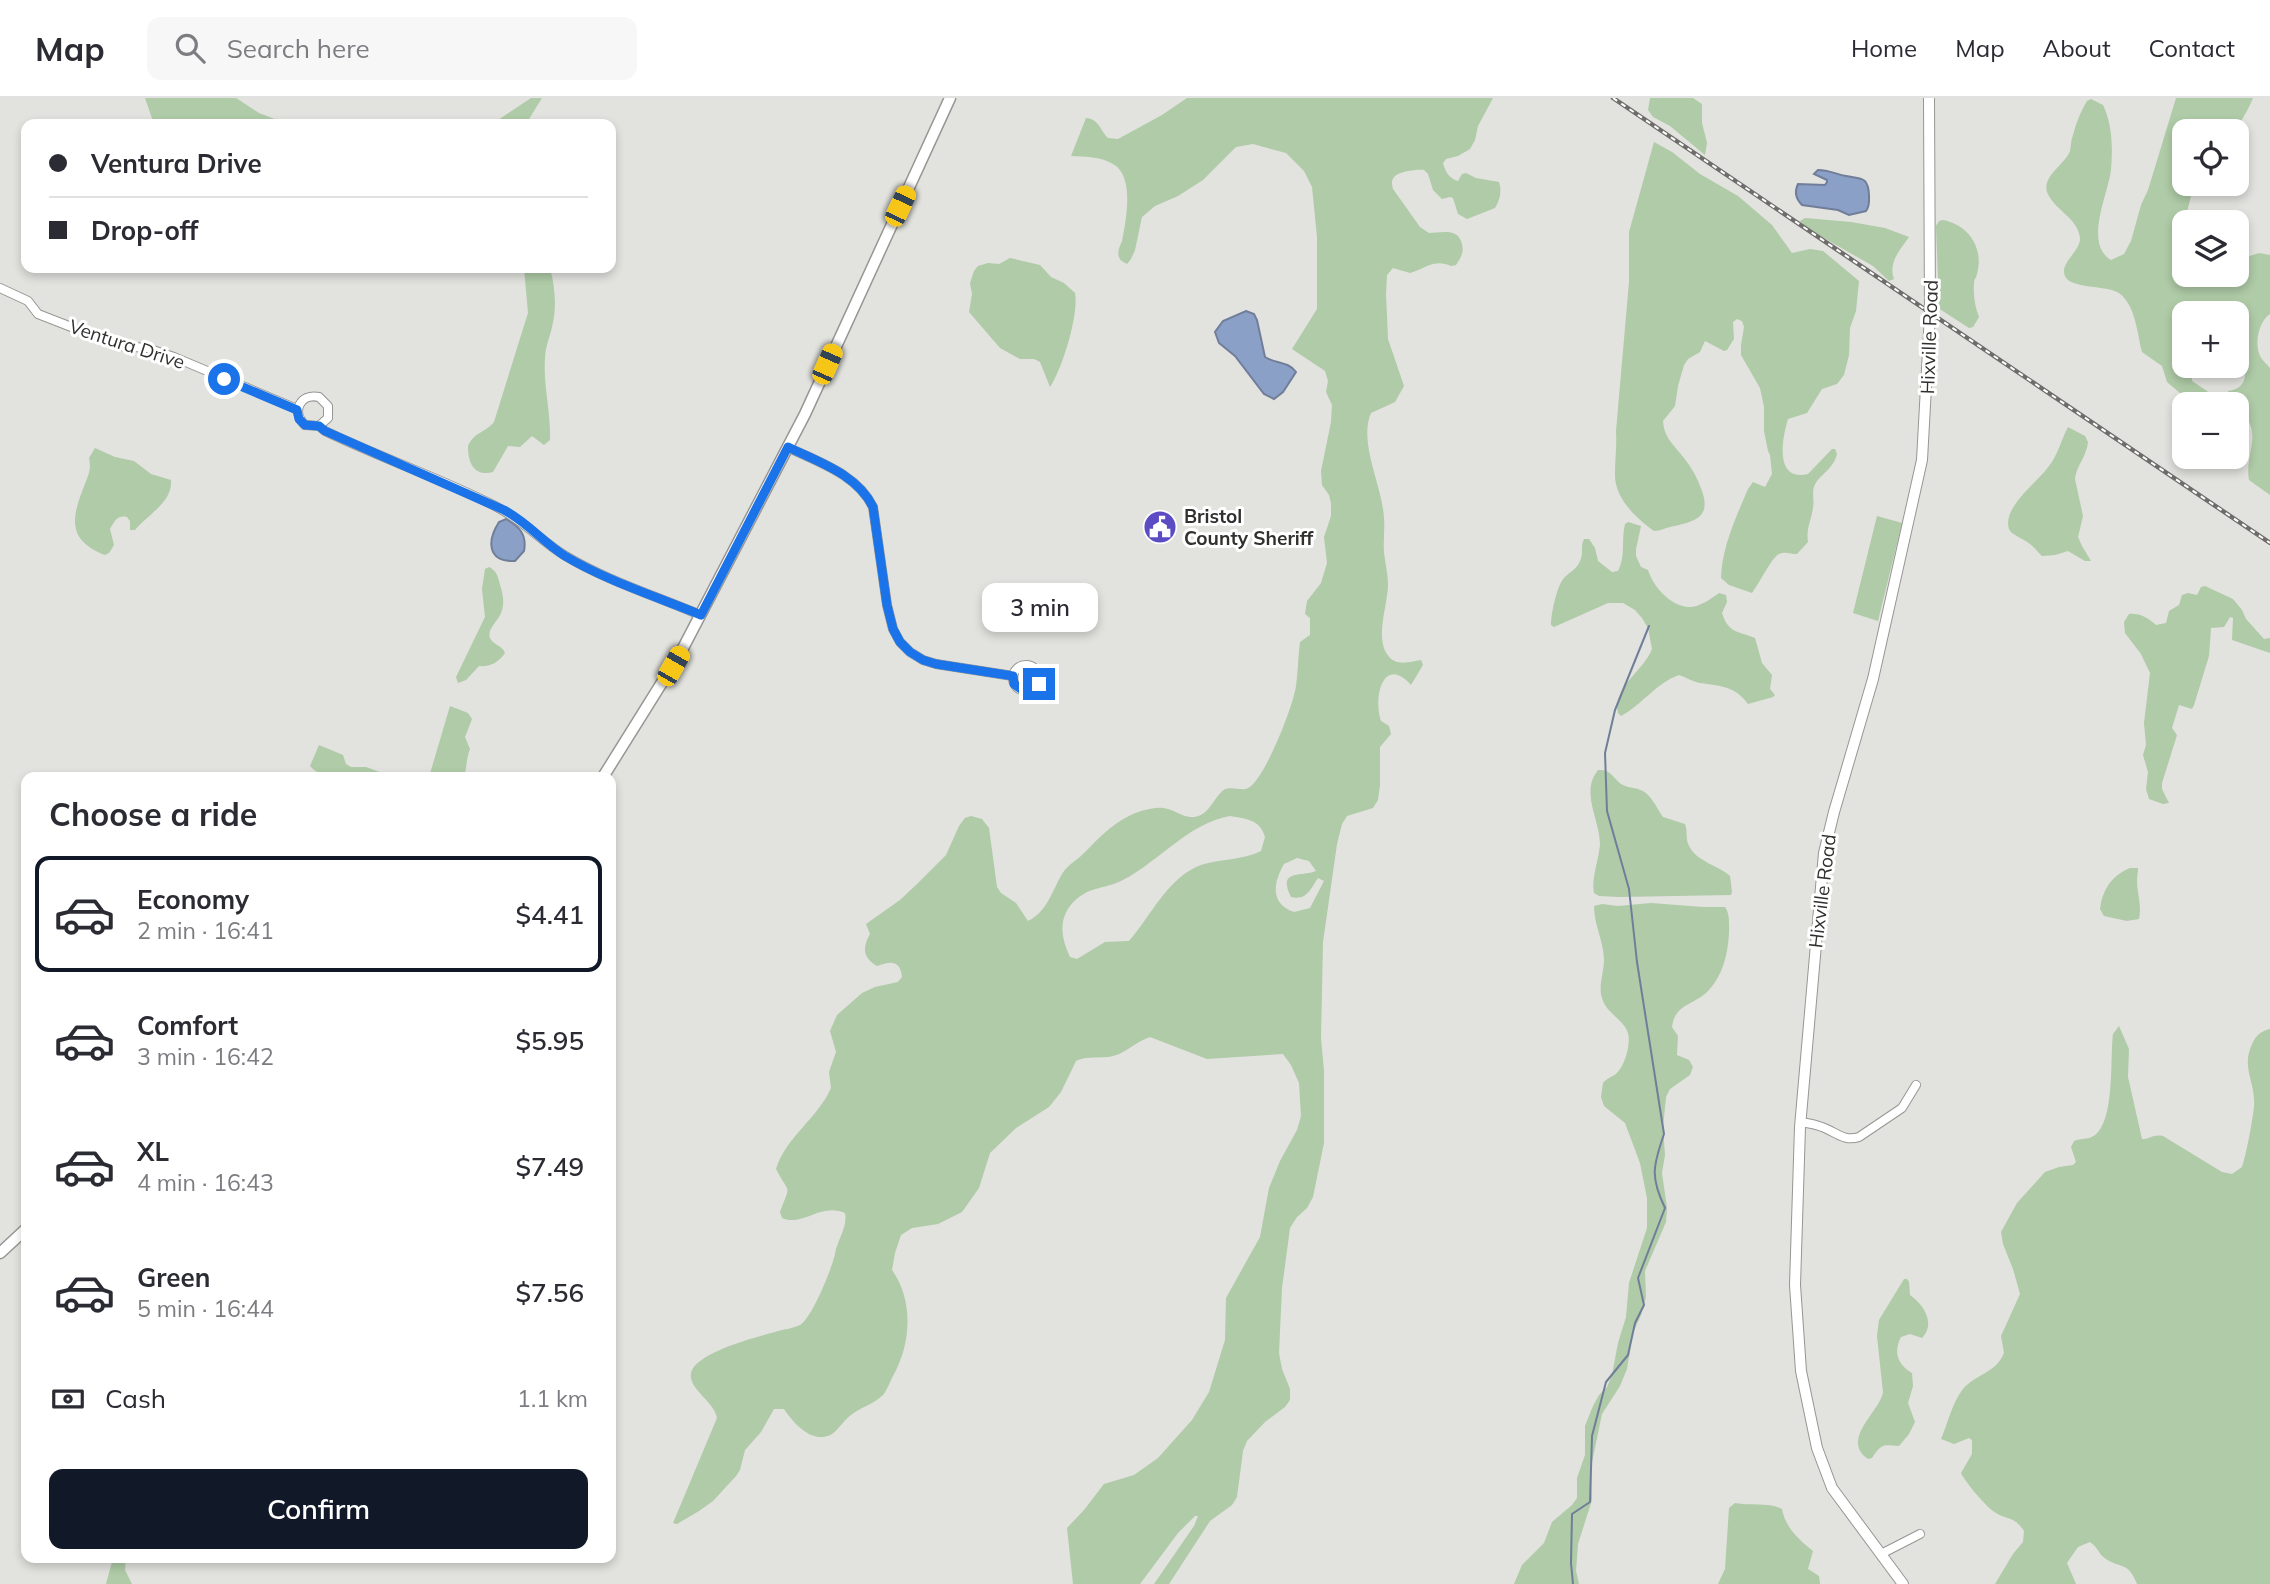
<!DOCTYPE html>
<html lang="en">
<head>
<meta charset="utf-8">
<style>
	body { margin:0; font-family:Mulish,sans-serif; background:#f7f7f7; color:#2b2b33; height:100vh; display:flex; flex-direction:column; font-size:26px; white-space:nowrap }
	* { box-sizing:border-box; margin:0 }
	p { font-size:23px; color:#7c7c81 }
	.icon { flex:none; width:38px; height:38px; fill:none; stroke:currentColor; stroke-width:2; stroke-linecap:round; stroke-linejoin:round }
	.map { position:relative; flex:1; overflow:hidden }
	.details { position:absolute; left:21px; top:674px; width:595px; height:791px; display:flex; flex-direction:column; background:#fff; border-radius:14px; box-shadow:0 4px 10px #0003 }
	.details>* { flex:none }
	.top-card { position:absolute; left:21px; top:21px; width:595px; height:154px; border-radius:14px; box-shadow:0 4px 10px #0003; display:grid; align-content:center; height:154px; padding:0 28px; background:#fff }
	.controls { position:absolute; left:2172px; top:21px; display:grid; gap:14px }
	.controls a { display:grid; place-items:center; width:77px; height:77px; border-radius:14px; background:#fff; box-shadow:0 4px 10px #0003; font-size:35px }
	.end { position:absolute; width:32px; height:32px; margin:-16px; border:9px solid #1a73e8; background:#fff; box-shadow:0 0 0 4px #fff }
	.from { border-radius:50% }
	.bubble { position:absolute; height:49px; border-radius:14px; background:#fff; box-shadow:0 4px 10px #0003; font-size:23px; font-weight:600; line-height:49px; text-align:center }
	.car { position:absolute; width:21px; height:42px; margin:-21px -10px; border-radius:9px; box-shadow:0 0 5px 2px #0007; background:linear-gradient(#f5c518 24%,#345 0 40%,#f5c518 0 76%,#345 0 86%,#f5c518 0) }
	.top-card b { display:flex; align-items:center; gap:24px; height:66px; font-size:26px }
	.top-card b+b { border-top:2px solid #e1e1e2 }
	.top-card i { width:18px; height:18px; background:#2b2b33 }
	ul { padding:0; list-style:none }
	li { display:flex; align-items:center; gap:21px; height:116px; margin:0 14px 10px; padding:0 14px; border:4px solid transparent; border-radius:14px }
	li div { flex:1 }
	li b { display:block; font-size:26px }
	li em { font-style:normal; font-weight:600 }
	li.active { border-color:#111827 }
	li>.icon { width:63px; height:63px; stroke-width:1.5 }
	h2 { padding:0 28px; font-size:32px; line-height:84px }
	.pay { display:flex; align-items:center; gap:18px; height:77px; padding:0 28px; font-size:26px }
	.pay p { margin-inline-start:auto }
	.primary-button { display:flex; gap:14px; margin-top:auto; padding:14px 28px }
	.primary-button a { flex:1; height:80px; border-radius:14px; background:#111827; color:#fff; font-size:28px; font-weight:600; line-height:80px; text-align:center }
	header { display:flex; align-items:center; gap:42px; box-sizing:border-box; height:98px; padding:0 35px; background:#fff; border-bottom:2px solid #e1e1e2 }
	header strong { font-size:33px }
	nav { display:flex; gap:38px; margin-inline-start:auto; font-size:24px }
	.search { width:490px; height:63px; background:#f7f7f7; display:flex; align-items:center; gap:18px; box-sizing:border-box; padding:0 24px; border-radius:14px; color:#7c7c81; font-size:26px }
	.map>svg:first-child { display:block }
	.green { fill:#afcba7; fill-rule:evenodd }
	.water { fill:#8ba0c7; stroke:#707e99; stroke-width:2 }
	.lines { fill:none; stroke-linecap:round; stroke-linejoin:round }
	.stream { stroke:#707e99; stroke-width:2 }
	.minor-casing { stroke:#979693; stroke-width:10 }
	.tertiary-casing { stroke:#979693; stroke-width:12 }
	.secondary-casing { stroke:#979693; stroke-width:13 }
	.minor { stroke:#fff; stroke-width:8 }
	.tertiary { stroke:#fff; stroke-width:10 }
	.secondary { stroke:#fff; stroke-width:10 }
	.rail-casing { stroke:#6e6d6b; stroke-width:4.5 }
	.rail { stroke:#fff; stroke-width:2; stroke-dasharray:5; stroke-linecap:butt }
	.route { stroke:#1a73e8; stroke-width:9 }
	.labels { text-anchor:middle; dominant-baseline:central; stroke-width:6; stroke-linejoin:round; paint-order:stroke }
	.street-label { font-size:19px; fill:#31302f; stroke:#fff }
	.poi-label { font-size:19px; font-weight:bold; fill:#31302f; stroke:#fff; text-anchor:start }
</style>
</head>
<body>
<header>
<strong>Map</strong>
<div class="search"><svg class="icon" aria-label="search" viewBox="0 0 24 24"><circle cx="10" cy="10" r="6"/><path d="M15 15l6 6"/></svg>Search here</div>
<nav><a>Home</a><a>Map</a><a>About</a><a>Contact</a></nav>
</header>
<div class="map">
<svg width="2270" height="1486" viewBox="0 0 2270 1486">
	<rect width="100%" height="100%" fill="#e2e2de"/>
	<g class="green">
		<polygon points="145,0 236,0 259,15 288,26 154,26"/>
		<polygon points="531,0 542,0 526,26 492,26"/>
		<path d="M1187 0H1493L1478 28 1475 42 1470 51 1458 58 1446 61 1443 65C1445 74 1450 81 1458 83L1462 76 1466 75 1476 80 1499 84C1502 93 1500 102 1495 110L1467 121 1458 116 1453 100 1450 99 1442 101 1433 92 1428 76 1424 72C1418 71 1399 73 1394 79 1391 83 1392 86 1393 91L1420 129 1429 135C1441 135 1458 129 1462 146 1464 155 1461 159 1456 167L1451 168C1435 160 1424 171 1410 175L1393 170 1387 177 1386 196 1388 241 1404 288 1395 304 1371 315C1358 345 1383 389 1384 421 1385 432 1383 443 1384 454 1385 465 1388 476 1388 486 1388 506 1375 539 1387 556 1395 569 1409 564 1421 562L1423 567 1411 587C1383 556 1373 600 1381 623L1389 628 1391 636 1380 649V687L1378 702 1373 710 1347 718 1342 726 1337 746 1323 844 1321 940 1324 973V1045L1313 1099 1307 1110 1297 1119 1290 1130 1282 1190 1279 1255 1282 1271 1290 1291V1302L1285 1309 1265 1324 1247 1343 1243 1353 1237 1399 1232 1407 1210 1423 1169 1486H1154L1194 1428 1198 1418H1195L1178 1435 1140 1486H1073L1067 1430 1084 1412 1104 1386 1134 1377 1158 1360 1192 1322 1209 1294 1225 1242 1226 1200 1260 1139 1269 1090 1280 1063 1297 1032 1301 1018 1299 985 1291 967 1283 956 1207 961 1150 939C1138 943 1131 950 1121 955 1107 963 1090 956 1076 963L1061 994 1049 1009 1016 1030 990 1055 979 1090 962 1114 938 1126 912 1130 901 1137 895 1155 892 1172C914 1203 911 1246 893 1278 890 1284 887 1292 883 1297 874 1306 861 1309 851 1317 844 1322 839 1331 832 1336 813 1347 794 1326 784 1311H774L761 1334 745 1352 740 1372 736 1378 713 1403 699 1413 677 1426 673 1425 717 1320C715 1304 688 1291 691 1275 695 1255 756 1239 775 1234 783 1231 792 1231 800 1227 812 1220 832 1170 835 1156 837 1142 848 1129 845 1115 821 1104 803 1129 782 1120L780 1114C791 1084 790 1098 776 1071 786 1039 818 1020 831 990L829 974 836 954 830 933 837 917 862 895 875 889 898 884 902 879C900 862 891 863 877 868 863 860 862 850 870 836L866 826 900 802 917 786 946 757 959 728 965 720 971 718 982 721 989 730 997 789 1001 795 1016 805 1028 823C1047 814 1052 793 1062 776 1068 766 1078 762 1085 754 1098 741 1110 728 1127 719 1136 714 1153 709 1163 710 1179 712 1188 726 1204 715 1212 709 1216 697 1225 691 1232 689 1240 692 1246 691 1263 687 1294 606 1296 588 1298 574 1298 559 1300 544L1310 537V520L1305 516 1307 503 1321 485 1327 465 1324 439 1331 418V405L1329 397 1322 387 1321 373 1331 324 1332 307 1326 294 1328 283 1325 273 1292 251 1317 211V139L1312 89 1304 73 1286 55 1253 46 1236 49 1203 82 1178 98 1155 108 1142 119 1135 152 1131 161 1127 166C1124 164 1120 163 1119 159 1117 153 1120 148 1122 143 1126 123 1135 78 1113 66 1100 58 1085 59 1071 58L1086 20C1099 21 1100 32 1108 40L1118 41 1162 17ZM1230 718C1246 721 1260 721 1265 739L1261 753C1243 762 1220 761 1201 767 1168 779 1151 818 1129 843L1105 844 1077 861 1070 859C1062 842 1058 824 1070 808 1086 788 1103 792 1123 782 1160 763 1187 726 1230 718ZM1297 760 1309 763 1316 773C1301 779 1277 771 1291 799 1307 803 1311 790 1318 780L1324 783 1310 810 1294 814C1270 806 1273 785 1284 766Z"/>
		<polygon points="1650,0 1693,0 1702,6 1702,25 1707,45 1705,57 1670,28 1653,19 1648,12"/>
		<path d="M2176 0H2253C2234 44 2227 33 2184 33V86H2194L2187 114 2191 124H2184V177H2236L2237 162 2259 155 2270 157V216C2259 223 2255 243 2259 255 2261 262 2266 265 2270 270V397L2249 382C2244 356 2266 332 2237 310L2236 306H2231L2226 299 2228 293C2249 291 2249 270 2237 257L2236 215H2184V268H2191L2192 283 2207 293 2216 303V306H2193L2167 284 2162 268 2142 254C2137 235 2136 208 2119 195 2107 187 2070 191 2065 178 2059 165 2081 153 2080 140 2078 121 2057 113 2049 98 2038 80 2065 67 2070 53 2071 48 2071 42 2073 37 2076 25 2081 13 2087 3L2091 1 2103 7C2112 26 2113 49 2111 71 2109 95 2083 145 2111 162L2124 156 2131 143 2141 107 2148 92Z"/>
		<path d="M1654 44 1672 54 1700 76 1738 98 1772 127 1792 155 1810 151 1823 153 1859 183 1856 213 1850 230 1849 257 1844 277 1837 286 1822 291 1807 315 1788 321C1782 340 1774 384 1808 376L1832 351H1835L1837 356C1834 369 1825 373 1817 383 1810 392 1815 401 1813 410 1811 423 1806 430 1808 444L1797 456C1791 456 1785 453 1779 456 1772 459 1759 486 1752 495L1729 487 1721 480C1722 449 1736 419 1748 391L1753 384 1765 389 1772 376 1770 357 1768 353 1764 333V309L1760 290 1741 257V247L1744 229 1742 223 1737 221 1733 224 1734 241 1727 252 1724 253 1705 243 1700 254 1688 261 1684 267 1678 288 1675 308 1663 323C1664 340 1674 347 1684 360 1692 370 1698 381 1702 393 1712 421 1692 424 1670 429 1665 430 1660 433 1654 433 1637 421 1614 400 1615 376 1615 361 1617 348 1616 333L1629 184V134Z"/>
		<path d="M1805 120 1851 124 1885 130 1909 139C1900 152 1888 164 1894 181L1889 183 1873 168 1808 131 1800 123Z"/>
		<path d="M1943 122C1969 127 1984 150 1977 176 1975 184 1975 177 1974 186 1973 197 1975 209 1979 219L1973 229 1969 230 1935 208 1938 181 1936 128 1939 123Z"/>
		<path d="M1010 160 1040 167 1051 179 1064 185 1075 195C1079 217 1062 271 1050 289L1040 264 1034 261H1020L1000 250 969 214 972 196 970 185 974 173 978 168 988 165 999 166Z"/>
		<path d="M524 170H550C555 189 557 209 552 229 550 239 545 249 545 260 543 288 551 314 550 342L544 347 532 338 520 349 508 348 493 374C474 379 468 365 468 348 473 335 486 334 494 324L528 215Z"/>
		<path d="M2068 329 2085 338 2088 344C2087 358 2076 368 2075 381L2083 418 2078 439 2082 448 2091 463H2085L2068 453 2055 457 2042 458C2038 454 2035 450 2030 446 2025 441 2011 437 2009 431 2002 409 2038 384 2049 368 2058 357 2061 342 2068 329Z"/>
		<path d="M95 350 115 359 134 363 151 376 171 382C173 404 147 417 135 432H130V423L127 419C117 417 115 423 110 431L114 447 109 455 105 457C70 443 70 424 83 391 87 380 92 372 89 360Z"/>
		<polygon points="1877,418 1902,425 1878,523 1853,515"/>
		<path d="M1628 424 1641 428 1636 451V458L1641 469 1648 472C1653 488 1669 507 1688 509 1698 510 1711 501 1719 495L1726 497 1727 504 1722 515C1728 535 1738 533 1755 540L1762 565 1772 577 1770 591 1775 597 1773 599 1748 606C1735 588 1721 588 1700 585 1693 584 1686 579 1679 577 1656 585 1642 607 1621 618L1618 615C1612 589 1644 573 1652 551L1648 530 1642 520 1635 512 1623 505H1608L1554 529 1551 527C1551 516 1557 486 1565 479 1571 473 1577 471 1580 463 1584 455 1580 448 1584 441H1589L1595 450 1598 463 1612 474 1618 473C1626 458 1621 441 1625 426Z"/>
		<path d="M489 469C497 473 498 479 500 487 503 496 505 506 501 515 498 523 487 531 490 540 493 547 502 547 505 555 498 565 490 569 479 568L466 582 458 585 456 579 485 519 482 491 485 471Z"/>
		<path d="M2205 488 2233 501 2242 512 2246 521 2264 541 2270 540V555L2232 542 2233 520 2230 519 2224 529 2211 530 2209 558 2194 607 2192 611 2179 607 2172 630 2177 637 2162 685V691L2169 705 2163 706 2149 701 2146 691 2148 674 2143 657 2146 647 2144 625 2150 575 2141 556 2125 535 2124 524 2129 516C2140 515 2148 520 2156 527L2166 525 2169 513 2179 507 2182 497 2188 495 2197 497 2201 489Z"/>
		<path d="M450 608 468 615 472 621 465 639 470 651C466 661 467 670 464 679H429Z"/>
		<path d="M319 647 343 657 346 666 351 669H366L393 679C370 679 325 686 310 668Z"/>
		<path d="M1598 672C1611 671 1612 679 1621 686 1629 691 1640 689 1647 696 1653 701 1658 712 1663 719L1685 726C1688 734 1685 740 1689 748 1697 764 1718 767 1730 778L1732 794 1731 797 1619 799 1599 798 1594 795C1591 780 1599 762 1600 746 1600 722 1580 694 1598 672Z"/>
		<path d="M2130 770H2138C2138 774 2137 778 2137 783 2137 796 2142 807 2139 821L2127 823 2104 818 2100 811C2102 792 2112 777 2130 770Z"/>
		<path d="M1651 805 1703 809H1725C1730 816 1729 826 1729 835 1728 855 1723 877 1709 892 1694 908 1675 905 1672 929L1678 938 1677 957 1689 962 1693 969 1690 977 1670 991 1666 999 1663 1030 1665 1057 1662 1075 1667 1110 1666 1124 1645 1173 1646 1199 1641 1217 1633 1235 1627 1271 1620 1288 1602 1316 1591 1369 1592 1402 1578 1446 1576 1473 1579 1486H1514L1522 1467 1544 1445 1552 1424 1572 1407 1577 1400V1380L1585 1357V1328L1593 1308 1599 1297 1607 1289 1612 1277 1618 1245 1626 1219 1629 1185 1647 1130V1100L1640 1065 1625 1025 1604 1008 1601 999 1603 985C1607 980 1612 979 1616 976 1625 968 1631 946 1628 935 1626 929 1622 925 1618 921 1611 914 1605 910 1602 900 1598 888 1604 875 1604 862 1604 844 1594 827 1594 808L1602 806 1618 808Z"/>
		<path d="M2119 928 2129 951 2128 979 2142 1041C2148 1042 2153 1036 2163 1038L2222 1074 2232 1076 2242 1069C2247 1053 2252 1025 2254 1009 2256 983 2240 970 2253 944 2257 936 2262 933 2270 931V1486H2137C2128 1463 2121 1471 2106 1461 2098 1456 2098 1449 2090 1444L2078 1449 2067 1465 2076 1486H1995L2013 1456 2023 1444 2024 1433C2014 1418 2010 1423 1996 1415 1987 1410 1965 1384 1961 1375L1972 1356V1342L1969 1340 1954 1346 1941 1341C1948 1325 1952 1305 1963 1291 1976 1276 1996 1275 2004 1255L2001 1238 2020 1196 2013 1171 2003 1146 2001 1134 2017 1105 2045 1074 2059 1069 2073 1067 2076 1064 2071 1049 2074 1043C2081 1040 2089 1042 2095 1037 2115 1022 2110 960 2113 936Z"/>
		<path d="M1904 1181H1907L1909 1184 1910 1197C1924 1207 1936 1226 1922 1240L1910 1236 1901 1239C1893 1254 1898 1267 1912 1275L1913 1288 1908 1305 1915 1324 1909 1336 1899 1348C1883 1347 1882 1345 1872 1360L1868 1361C1840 1341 1880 1314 1883 1294L1877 1238 1879 1222Z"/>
		<path d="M1735 1405C1750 1408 1769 1404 1782 1411 1785 1429 1799 1442 1813 1453L1808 1471 1819 1478 1820 1486H1718L1725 1471 1729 1410Z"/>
		<polygon points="113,1460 126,1460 125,1472 132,1486 106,1486"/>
	</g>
	<g class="water">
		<path d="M1818 72C1828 72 1836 76 1846 78 1861 81 1868 78 1869 97 1869 103 1870 108 1866 113L1849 117 1838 112 1802 107C1796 101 1794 94 1798 86L1825 87 1827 84V82L1814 76Z"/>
		<path d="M1246 213 1254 216 1257 222 1265 259C1276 266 1288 263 1296 274L1283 294 1274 301 1264 296 1235 258 1219 245 1215 234 1223 223Z"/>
		<path d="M506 421C520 429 527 437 524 453L515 463C487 464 487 443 499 424Z"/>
	</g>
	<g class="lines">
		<path class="stream" d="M1573 1486 1571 1465 1572 1416 1590 1404 1592 1338 1606 1284 1628 1257 1635 1225 1644 1207 1638 1180 1665 1110C1650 1079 1653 1068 1664 1036L1637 864 1629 791 1607 713 1605 655 1615 612 1649 528"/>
		<defs>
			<g id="minor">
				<polyline points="0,190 28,203 38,216 120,248 147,250 174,259 297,311"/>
				<path d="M319 328 328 320V308L319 299C300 295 291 314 305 327L319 328 325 333C381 360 440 380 495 408 523 422 539 441 564 457 605 482 656 498 700 517"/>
				<path d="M787 349C818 364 857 376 873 409L887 507 893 531 900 544 910 554 923 562 936 566 1013 578"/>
				<circle cx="1026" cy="580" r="13"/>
				<path d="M1800 1024C1807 1025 1815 1026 1822 1029 1836 1034 1844 1044 1859 1039L1902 1010 1916 987"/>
				<polyline points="1881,1456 1920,1436"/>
			</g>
			<polyline id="tertiary" points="1903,1486 1832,1390 1817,1350 1801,1273 1795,1187 1800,1029 1824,755 1834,714 1873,581 1922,362 1930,216 1929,0"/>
			<g id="secondary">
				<polyline points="603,679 681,554 805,316 950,0"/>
				<polyline points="0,1155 26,1131"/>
			</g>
		</defs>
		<use href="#minor" class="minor-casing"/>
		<use href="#tertiary" class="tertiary-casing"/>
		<use href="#secondary" class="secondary-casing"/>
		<use href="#minor" class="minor"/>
		<use href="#tertiary" class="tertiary"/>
		<use href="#secondary" class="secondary"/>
		<defs>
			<polyline id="rail" points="1613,0 2270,445"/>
		</defs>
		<use href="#rail" class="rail-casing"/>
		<use href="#rail" class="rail"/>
	</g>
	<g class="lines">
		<path class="route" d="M224 281 297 312 299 321 305 327 319 328 325 333 504 412C527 424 543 444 565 458 605 482 657 499 701 517L788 349C818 364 857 376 873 409L887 507 893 531 900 544 910 554 923 562 936 566 1013 578 1014 586 1025 594 1033 592 1039 586"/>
	</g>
	<defs>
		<symbol id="civic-disc" viewBox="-11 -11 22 22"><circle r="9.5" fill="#5c4cc4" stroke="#fff"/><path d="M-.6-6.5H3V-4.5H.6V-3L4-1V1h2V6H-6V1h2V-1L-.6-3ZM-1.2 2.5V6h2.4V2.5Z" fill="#fff"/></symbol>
	</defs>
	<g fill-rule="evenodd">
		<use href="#civic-disc" x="1141" y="410" width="38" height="38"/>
	</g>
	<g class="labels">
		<g class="street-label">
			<text transform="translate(1929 239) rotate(-88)">Hixville Road</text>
			<text transform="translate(127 246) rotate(18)">Ventura Drive</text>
			<text transform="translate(1822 793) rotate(-83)">Hixville Road</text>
		</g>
		<g class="poi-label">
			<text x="1184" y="418">Bristol<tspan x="1184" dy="22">County Sheriff</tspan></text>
		</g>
	</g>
</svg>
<div class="controls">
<a><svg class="icon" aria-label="locate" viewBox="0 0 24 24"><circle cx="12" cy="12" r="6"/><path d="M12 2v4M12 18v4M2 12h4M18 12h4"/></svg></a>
<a><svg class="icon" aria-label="layers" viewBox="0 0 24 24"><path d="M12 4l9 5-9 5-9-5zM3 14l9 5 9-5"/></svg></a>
<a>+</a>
<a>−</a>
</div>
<i class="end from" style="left:224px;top:281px"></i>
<i class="end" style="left:1039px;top:586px"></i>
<div class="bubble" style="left:982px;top:485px;width:116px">3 min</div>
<i class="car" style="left:900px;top:108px;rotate:25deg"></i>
<i class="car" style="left:827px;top:266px;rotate:24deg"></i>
<i class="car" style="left:673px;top:568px;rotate:30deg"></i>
<div class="top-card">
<b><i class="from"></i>Ventura Drive</b>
<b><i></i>Drop-off</b>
</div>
<section class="details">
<h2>Choose a ride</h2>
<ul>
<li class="active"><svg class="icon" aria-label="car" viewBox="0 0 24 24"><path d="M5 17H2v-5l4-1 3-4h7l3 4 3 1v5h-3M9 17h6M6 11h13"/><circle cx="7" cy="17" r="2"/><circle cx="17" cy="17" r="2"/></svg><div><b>Economy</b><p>2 min · 16:41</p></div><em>$4.41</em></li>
<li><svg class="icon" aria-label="car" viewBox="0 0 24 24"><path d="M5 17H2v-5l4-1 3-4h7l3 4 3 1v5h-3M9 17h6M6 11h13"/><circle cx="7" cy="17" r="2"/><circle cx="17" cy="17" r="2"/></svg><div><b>Comfort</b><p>3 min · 16:42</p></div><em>$5.95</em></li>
<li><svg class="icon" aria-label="car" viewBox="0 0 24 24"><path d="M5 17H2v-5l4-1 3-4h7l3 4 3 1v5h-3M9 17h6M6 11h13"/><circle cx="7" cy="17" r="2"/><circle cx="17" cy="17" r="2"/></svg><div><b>XL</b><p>4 min · 16:43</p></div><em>$7.49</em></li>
<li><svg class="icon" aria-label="car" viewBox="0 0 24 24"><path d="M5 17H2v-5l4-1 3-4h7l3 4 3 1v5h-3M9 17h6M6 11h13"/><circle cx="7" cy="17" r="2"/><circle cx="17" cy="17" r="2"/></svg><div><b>Green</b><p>5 min · 16:44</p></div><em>$7.56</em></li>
</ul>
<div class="pay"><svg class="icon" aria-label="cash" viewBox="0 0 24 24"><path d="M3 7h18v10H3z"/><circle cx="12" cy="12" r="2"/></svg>Cash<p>1.1 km</p></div>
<div class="primary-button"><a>Confirm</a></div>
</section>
</div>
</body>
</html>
